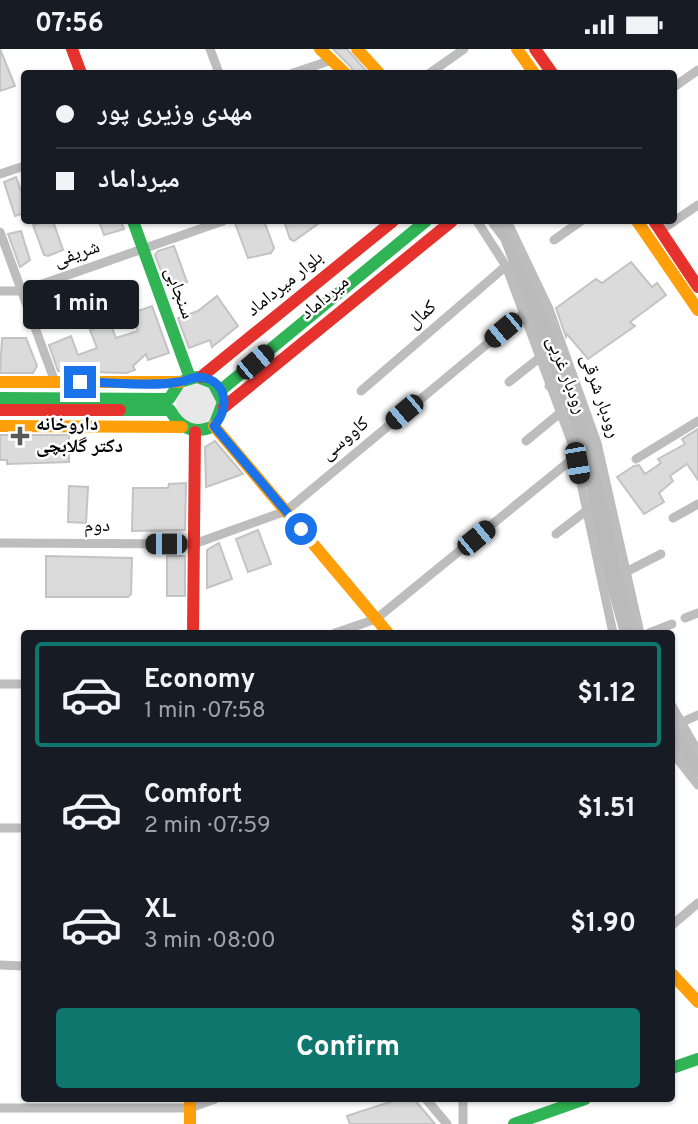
<!DOCTYPE html>
<html lang="en">
<head>
<meta charset="utf-8">
<style>
	body { margin:0; font-family:Overpass,"Noto Naskh Arabic",sans-serif; background:#242831; color:#f1f3f6; height:100vh; display:flex; flex-direction:column; font-size:26px; white-space:nowrap }
	* { box-sizing:border-box; margin:0 }
	p { font-size:23px; color:#9ea1a6 }
	.icon { flex:none; width:38px; height:38px; fill:none; stroke:currentColor; stroke-width:2; stroke-linecap:round; stroke-linejoin:round }
	.map { position:relative; flex:1; overflow:hidden }
	.side { position:absolute; left:21px; top:581px; width:654px; height:472px; display:flex; flex-direction:column; background:#171b24; border-radius:7px; box-shadow:0 2px 5px #0004 }
	.side>* { flex:none }
	.hud { position:absolute; left:21px; top:21px; width:656px; height:154px; border-radius:7px; box-shadow:0 2px 5px #0004; display:grid; align-content:center; height:154px; padding:0 35px; background:#171b24 }
	.end { position:absolute; width:32px; height:32px; margin:-16px; border:9px solid #1a73e8; background:#fff; box-shadow:0 0 0 4px #fff }
	.from { border-radius:50% }
	.bubble { position:absolute; height:49px; border-radius:7px; background:#171b24; box-shadow:0 2px 5px #0004; font-size:23px; font-weight:700; line-height:49px; text-align:center }
	.car { position:absolute; width:21px; height:42px; margin:-21px -10px; border-radius:9px; box-shadow:0 0 5px 2px #0007; background:linear-gradient(#222 24%,#8ab4d8 0 40%,#222 0 76%,#8ab4d8 0 86%,#222 0) }
	.hud b { display:flex; align-items:center; gap:24px; height:66px; font-size:26px }
	.hud b+b { border-top:2px solid #363941 }
	.hud i { width:18px; height:18px; background:#f1f3f6 }
	ul { padding:12px 0 0; list-style:none }
	li { display:flex; align-items:center; gap:21px; height:105px; margin:0 14px 10px; padding:0 21px; border:4px solid transparent; border-radius:7px }
	li div { flex:1 }
	li b { display:block; font-size:26px }
	li em { font-style:normal; font-weight:700 }
	li.selected { border-color:#0f766e }
	li>.icon { width:63px; height:63px; stroke-width:1.5 }
	.primary-button { display:flex; gap:14px; margin-top:auto; padding:14px 35px }
	.primary-button a { flex:1; height:80px; border-radius:7px; background:#0f766e; color:#fff; font-size:28px; font-weight:700; line-height:80px; text-align:center }
	.status { display:flex; justify-content:space-between; align-items:center; height:49px; padding:0 35px; background:#171b24; direction:ltr }
	.status svg { height:19px; fill:currentColor }
	.map>svg:first-child { display:block }
	.green { fill:#e8e8e8 }
	.lines { fill:none; stroke-linecap:round; stroke-linejoin:round }
	.river { stroke:#bababa; stroke-width:18 }
	.building { fill:#dbdbdb; stroke:#c3c3c3; stroke-width:2 }
	.street { stroke:#bdbdbd; stroke-width:9 }
	.fast { stroke:#30b455; stroke-width:12 }
	.slow { stroke:#ff9f0a; stroke-width:12 }
	.jam { stroke:#e5322d; stroke-width:12 }
	.route { stroke:#1a73e8; stroke-width:9 }
	.poi-dot { fill:#595959; stroke:#fff; stroke-width:2.5 }
	.labels { text-anchor:middle; dominant-baseline:central; stroke-width:5; stroke-linejoin:round; paint-order:stroke }
	.street-label { font-size:19px; fill:#000; stroke:#fff }
	.poi-label { font-size:19px; font-weight:bold; fill:#000; stroke:#fff; text-anchor:start }
</style>
</head>
<body>
<div class="status"><b>07:56</b><svg viewBox="0 0 49 12"><path d="M0 12V9h3v3zM5 12V6h3v6zM10 12V3h3v9zM15 12V0h3v12zM26 1h20v11H26zM47 4h2v5h-2z"/></svg></div>
<div class="map">
<svg width="698" height="1075" viewBox="0 0 698 1075">
	<rect width="100%" height="100%" fill="#fff"/>
	<circle class="green" cx="197" cy="356" r="21"/>
	<g class="lines">
		<g class="river">
			<polyline points="497,172 509,188 587,396 613,525 629,584"/>
			<polyline points="672,682 698,719"/>
		</g>
	</g>
	<g class="building">
		<polygon points="0,0 15,37 0,42"/>
		<polygon points="333,0 347,0 368,24 354,24 351,18"/>
		<polygon points="16,128 24,150 24,164 15,167 4,133"/>
		<polygon points="47,172 53,172 63,201 48,207 44,206 33,176"/>
		<polygon points="99,172 121,172 124,180 104,186"/>
		<polygon points="242,172 264,172 274,199 271,204 248,209 235,174"/>
		<polygon points="284,172 322,172 294,192 290,190"/>
		<polygon points="21,182 30,211 20,218 8,185"/>
		<polygon points="174,197 187,233 167,238 155,206 158,202"/>
		<polygon points="631,213 652,238 657,234 666,246 630,273 635,277 588,310 567,285 566,288 556,259 596,230 602,234"/>
		<polygon points="217,247 238,277 212,298 210,291 189,299 178,269 198,262"/>
		<polygon points="152,257 169,304 148,311 146,305 133,317 135,321 126,324 58,322 49,296 71,287 78,306 97,299 90,281 110,274 116,289 138,282 132,264"/>
		<polygon points="2,289 26,289 37,317 33,324 0,324"/>
		<polygon points="698,380 698,431 687,415 670,427 673,432 659,444 664,453 644,465 617,428 634,417 639,416 645,425 661,414 658,410 685,395 682,390"/>
		<polygon points="0,386 69,386 69,413 7,415 7,411 0,411"/>
		<polygon points="215,392 243,425 206,438 205,398"/>
		<polygon points="186,434 185,481 132,482 133,439 168,439 169,435"/>
		<polygon points="69,437 88,438 86,474 68,473"/>
		<polygon points="258,481 271,515 248,523 236,490"/>
		<polygon points="219,494 232,530 207,539 207,501"/>
		<polygon points="46,507 132,509 131,545 128,548 46,548"/>
		<rect x="167" y="507" width="18" height="40"/>
		<polygon points="399,1050 414,1050 435,1075 350,1075 347,1067"/>
	</g>
	<g class="lines">
		<g class="street">
			<polyline points="210,0 219,24"/>
			<polyline points="293,24 332,11"/>
			<polyline points="430,24 464,0"/>
			<polyline points="674,38 698,21"/>
			<polyline points="0,125 24,117"/>
			<polyline points="477,172 506,217 573,397 613,584"/>
			<polyline points="507,172 549,260 597,394 640,584"/>
			<polyline points="661,181 698,156"/>
			<polyline points="0,183 55,333"/>
			<polyline points="554,191 581,172"/>
			<polyline points="0,242 22,242 223,172"/>
			<polyline points="509,333 538,310"/>
			<polyline points="549,337 572,324"/>
			<polyline points="361,342 506,217"/>
			<polyline points="526,392 560,364"/>
			<polyline points="636,410 698,372"/>
			<polyline points="673,469 698,455"/>
			<polyline points="556,485 586,462"/>
			<polyline points="0,494 194,495 286,462 523,265"/>
			<polyline points="624,524 661,505"/>
			<polyline points="685,569 698,564"/>
			<polyline points="335,584 376,570 576,407"/>
			<polyline points="649,584 672,575"/>
			<polyline points="0,635 24,635"/>
			<polyline points="672,657 698,703"/>
			<polyline points="680,674 698,666"/>
			<polyline points="672,685 680,674"/>
			<polyline points="672,703 698,736"/>
			<polyline points="0,779 24,779"/>
			<polyline points="672,876 698,854"/>
			<polyline points="0,916 24,917"/>
			<polyline points="426,1050 447,1075"/>
			<polyline points="0,1059 190,1059 215,1050"/>
			<polyline points="463,1075 463,1050"/>
		</g>
		<g class="fast">
			<polyline points="133,172 190,329"/>
			<polyline points="221,341 426,172"/>
			<path d="M0 349 169 350 180 333 197 328 213 334 223 353 214 377C194 386 180 379 170 361H120"/>
			<polyline points="672,1019 698,1010"/>
			<polyline points="514,1075 585,1050"/>
		</g>
		<g class="slow">
			<polyline points="320,0 345,24"/>
			<polyline points="357,0 379,24"/>
			<polyline points="517,0 534,24"/>
			<polyline points="637,172 698,261"/>
			<polyline points="0,333 180,333"/>
			<polyline points="0,377 182,378"/>
			<polyline points="214,377 388,584"/>
			<polyline points="672,925 698,953"/>
			<polyline points="190,1050 190,1075"/>
		</g>
		<g class="jam">
			<polyline points="72,0 81,24"/>
			<polyline points="535,0 552,24"/>
			<polyline points="654,172 698,238"/>
			<polyline points="201,328 393,172"/>
			<polyline points="224,358 452,172"/>
			<polyline points="0,361 120,361"/>
			<polyline points="193,584 195,383"/>
		</g>
	</g>
	<g class="lines">
		<path class="route" d="M80 333C108 333 153 338 179 333 188 332 194 326 205 329 228 335 229 361 214 377L301 480"/>
	</g>
	<path class="poi-dot" d="M16.5 376.5h7v7h7v7h-7v7h-7v-7h-7v-7h7z"/>
	<g class="labels">
		<g class="street-label">
			<text transform="translate(77 205) rotate(-19)">شریفی</text>
			<text transform="translate(285 235) rotate(-39)">بلوار میرداماد</text>
			<text transform="translate(179 244) rotate(70)">سنجابی</text>
			<text transform="translate(325 249) rotate(-40)">میرداماد</text>
			<text transform="translate(422 266) rotate(-41)">کمال</text>
			<text transform="translate(566 326) rotate(69)">رودبار غربی</text>
			<text transform="translate(600 347) rotate(71)">رودبار شرقی</text>
			<text transform="translate(345 390) rotate(-40)">کاووسی</text>
			<text x="97" y="477">دوم</text>
		</g>
		<g class="poi-label">
			<text x="36" y="376">داروخانه<tspan x="36" dy="22">دکتر گلابچی</tspan></text>
		</g>
	</g>
</svg>
<i class="end from" style="left:301px;top:480px"></i>
<i class="end" style="left:80px;top:333px"></i>
<div class="bubble" style="left:23px;top:231px;width:116px">1 min</div>
<i class="car" style="left:503px;top:281px;rotate:230deg"></i>
<i class="car" style="left:255px;top:313px;rotate:50deg"></i>
<i class="car" style="left:404px;top:363px;rotate:230deg"></i>
<i class="car" style="left:577px;top:414px;rotate:170deg"></i>
<i class="car" style="left:476px;top:489px;rotate:51deg"></i>
<i class="car" style="left:166px;top:495px;rotate:270deg"></i>
<div class="hud">
<b><i class="from"></i>مهدی وزیری پور</b>
<b><i></i>میرداماد</b>
</div>
<section class="side">
<ul>
<li class="selected"><svg class="icon" aria-label="car" viewBox="0 0 24 24"><path d="M5 17H2v-5l4-1 3-4h7l3 4 3 1v5h-3M9 17h6M6 11h13"/><circle cx="7" cy="17" r="2"/><circle cx="17" cy="17" r="2"/></svg><div><b>Economy</b><p>1 min · 07:58</p></div><em>$1.12</em></li>
<li><svg class="icon" aria-label="car" viewBox="0 0 24 24"><path d="M5 17H2v-5l4-1 3-4h7l3 4 3 1v5h-3M9 17h6M6 11h13"/><circle cx="7" cy="17" r="2"/><circle cx="17" cy="17" r="2"/></svg><div><b>Comfort</b><p>2 min · 07:59</p></div><em>$1.51</em></li>
<li><svg class="icon" aria-label="car" viewBox="0 0 24 24"><path d="M5 17H2v-5l4-1 3-4h7l3 4 3 1v5h-3M9 17h6M6 11h13"/><circle cx="7" cy="17" r="2"/><circle cx="17" cy="17" r="2"/></svg><div><b>XL</b><p>3 min · 08:00</p></div><em>$1.90</em></li>
</ul>
<div class="primary-button"><a>Confirm</a></div>
</section>
</div>
</body>
</html>
